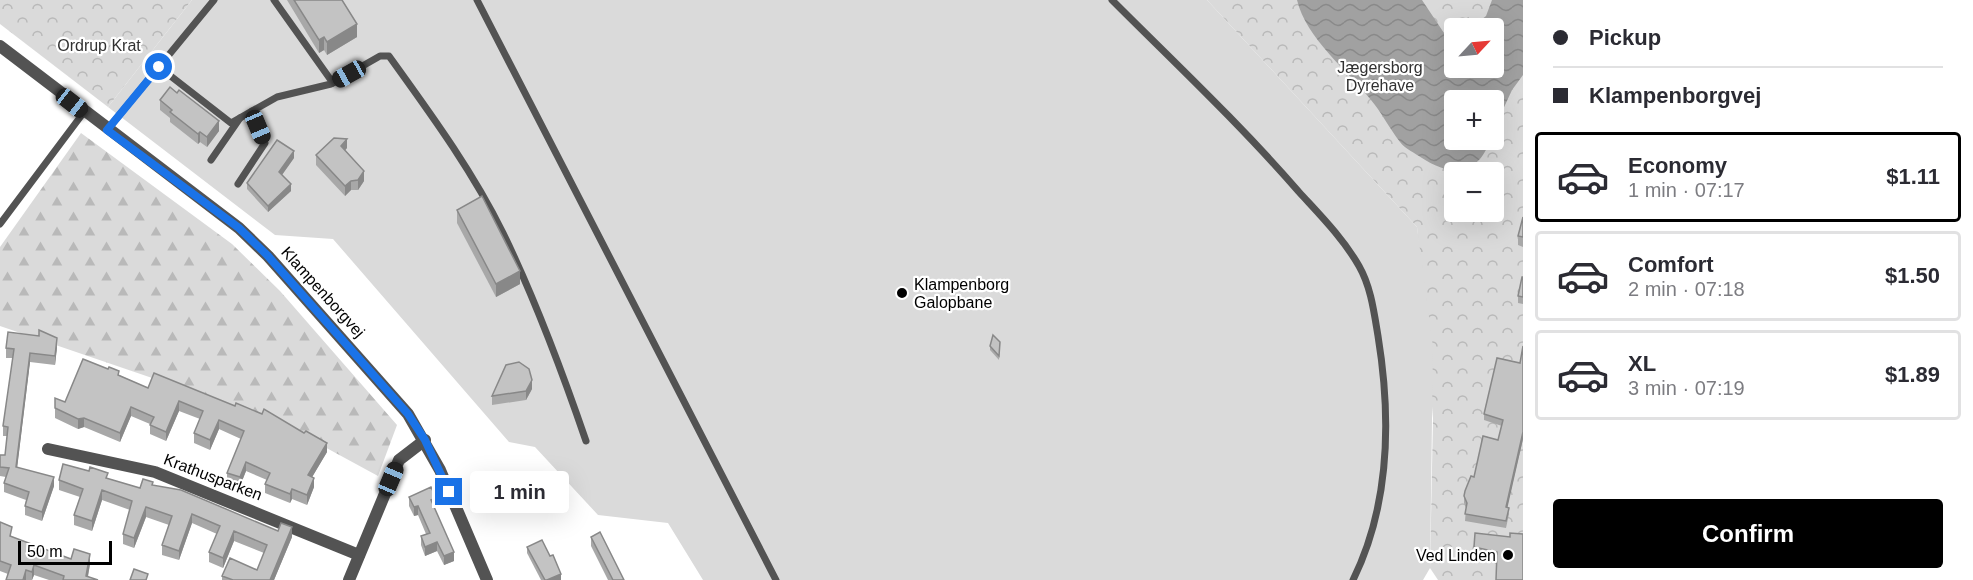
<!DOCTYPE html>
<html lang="en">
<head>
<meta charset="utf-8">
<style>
	body { margin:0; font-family:Arial,sans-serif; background:#f7f7f7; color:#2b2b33; height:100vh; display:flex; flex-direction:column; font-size:22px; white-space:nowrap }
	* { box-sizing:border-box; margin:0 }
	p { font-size:20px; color:#7c7c81 }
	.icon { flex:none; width:33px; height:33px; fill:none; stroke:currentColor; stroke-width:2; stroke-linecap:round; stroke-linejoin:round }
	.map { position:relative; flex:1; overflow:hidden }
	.panel { display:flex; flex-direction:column; background:#fff; width:450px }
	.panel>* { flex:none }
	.guide { display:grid; align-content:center; height:132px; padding:0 30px; background:#fff }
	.needle { width:39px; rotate:64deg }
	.controls { position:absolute; left:1444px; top:18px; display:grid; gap:12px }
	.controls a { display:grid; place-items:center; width:60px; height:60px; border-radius:6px; background:#fff; box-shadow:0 6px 24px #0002; font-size:30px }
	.scale { position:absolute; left:18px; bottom:15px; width:94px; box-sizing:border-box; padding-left:6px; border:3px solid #000; border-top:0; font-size:16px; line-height:21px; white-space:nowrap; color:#000; -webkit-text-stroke:4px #fff; paint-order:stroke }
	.end { position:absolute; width:27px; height:27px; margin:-14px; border:8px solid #1a73e8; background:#fff; box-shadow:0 0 0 3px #fff }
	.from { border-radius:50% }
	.bubble { position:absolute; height:42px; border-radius:6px; background:#fff; box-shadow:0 6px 24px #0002; font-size:20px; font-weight:600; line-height:42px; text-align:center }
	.car { position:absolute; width:18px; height:36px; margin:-18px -9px; border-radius:8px; box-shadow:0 0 4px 2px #0007; background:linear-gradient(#222 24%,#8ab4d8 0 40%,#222 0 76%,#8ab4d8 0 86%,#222 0) }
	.guide b { display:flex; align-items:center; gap:21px; height:57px; font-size:22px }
	.guide b+b { border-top:2px solid #e1e1e2 }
	.guide i { width:15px; height:15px; background:#2b2b33 }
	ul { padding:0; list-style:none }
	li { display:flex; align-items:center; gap:18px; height:90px; margin:0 12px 9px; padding:0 18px; border:3px solid #e1e1e2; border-radius:6px }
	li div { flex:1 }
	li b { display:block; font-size:22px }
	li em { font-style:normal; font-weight:600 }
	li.active { border-color:#000 }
	li>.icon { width:54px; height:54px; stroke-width:1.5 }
	.primary-button { display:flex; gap:12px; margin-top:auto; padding:12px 30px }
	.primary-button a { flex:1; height:69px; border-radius:6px; background:#000; color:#fff; font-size:24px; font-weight:600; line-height:69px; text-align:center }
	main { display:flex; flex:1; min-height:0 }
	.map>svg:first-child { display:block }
	.forest { fill:url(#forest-firs) }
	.park { fill:url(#park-crowns); fill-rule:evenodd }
	.pitch { fill:#dadada }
	.water { fill:url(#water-waves) }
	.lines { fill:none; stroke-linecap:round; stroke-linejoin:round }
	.service { stroke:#535353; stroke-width:7 }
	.minor { stroke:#535353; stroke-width:12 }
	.tertiary { stroke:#535353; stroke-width:12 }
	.wall { fill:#a8a8a8 }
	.shaded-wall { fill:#888 }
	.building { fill:#c3c3c3; stroke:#888; stroke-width:1.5 }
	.route { stroke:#1a73e8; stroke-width:8 }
	.poi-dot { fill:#000; stroke:#fff; stroke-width:2 }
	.labels { text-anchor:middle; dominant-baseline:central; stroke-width:4.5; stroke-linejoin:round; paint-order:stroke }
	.park-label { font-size:16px; fill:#313131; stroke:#fff }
	.poi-label { font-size:16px; fill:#000; stroke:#fff; text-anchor:start }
	.street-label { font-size:16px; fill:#000; stroke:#fff }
</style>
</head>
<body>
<main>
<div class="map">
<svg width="1523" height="580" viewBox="0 0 1523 580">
	<defs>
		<pattern id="forest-firs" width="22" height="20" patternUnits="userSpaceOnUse" patternTransform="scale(1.5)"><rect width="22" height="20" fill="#dadada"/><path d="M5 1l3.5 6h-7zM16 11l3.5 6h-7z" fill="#b9b9b9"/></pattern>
		<pattern id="park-crowns" width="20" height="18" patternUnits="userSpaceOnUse" patternTransform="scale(1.5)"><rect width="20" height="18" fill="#dadada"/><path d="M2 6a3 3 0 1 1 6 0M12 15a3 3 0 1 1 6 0" fill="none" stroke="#b9b9b9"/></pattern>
		<pattern id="water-waves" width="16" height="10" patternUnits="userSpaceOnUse" patternTransform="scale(1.5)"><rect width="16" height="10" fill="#a1a1a1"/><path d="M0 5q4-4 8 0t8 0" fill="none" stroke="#898989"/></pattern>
	</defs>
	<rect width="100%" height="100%" fill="#fff"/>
	<polygon class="forest" points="81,133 232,244 280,291 397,425 378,476 275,420 0,326 0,247"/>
	<g class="park">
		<polygon points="0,0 192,0 108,107 0,24"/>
		<path d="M1207 0H1523V580H1438L1430 568 1433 418 1417 227ZM1455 28H1494V68H1455ZM1455 100H1494V140H1455ZM1455 172H1494V212H1455Z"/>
	</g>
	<polygon class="pitch" points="192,0 1207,0 1417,227 1433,347 1430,568 1423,580 703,580 668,523 598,515 535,447 509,442 333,239 275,235 108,107"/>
	<path class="water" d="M1297 0H1422L1444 33 1455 30V68H1494V28H1461L1468 17 1476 24 1486 16 1492 0H1523V75L1512 90 1494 129V100H1455V140H1490C1478 176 1451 177 1422 158 1415 153 1405 149 1400 142 1389 128 1382 113 1371 100 1347 70 1306 38 1297 0Z"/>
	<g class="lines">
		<g class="service">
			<polyline points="274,0 333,83"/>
			<polyline points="477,0 776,580"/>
			<path d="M1112 0C1175 63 1240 124 1299 192 1320 215 1343 238 1359 266 1371 287 1374 312 1378 336 1391 416 1390 505 1353 580"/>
			<path d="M159 67 231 123 277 97 331 84 380 56H389C430 113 472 170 503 233 536 301 562 371 586 441"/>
			<polyline points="107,130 214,0"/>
			<polyline points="211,160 240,118"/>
			<polyline points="238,184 265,143 252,111"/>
			<polyline points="0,224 84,112"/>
		</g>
		<g class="minor">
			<polyline points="48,449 155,472 359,555"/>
			<polyline points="349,580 399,460 425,440"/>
		</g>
		<polyline class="tertiary" points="0,46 239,228 268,256 408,414 440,470 487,580"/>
	</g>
	<g class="wall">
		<polygon points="287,0 342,0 357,37 327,55 324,50 319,53"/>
		<polygon points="160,100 219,131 207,147 200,142 198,144 170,122 170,118 160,110"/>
		<polygon points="347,148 345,150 364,181 358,190 351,190 345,196 316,165 316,155"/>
		<polygon points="294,158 282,175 291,191 268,212 247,189 247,183"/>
		<polygon points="457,210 520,284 496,297 457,223"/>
		<polygon points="1523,217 1523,247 1518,245 1518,236"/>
		<polygon points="1523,277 1523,304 1518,303 1518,296"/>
		<polygon points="1000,342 999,360 990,350 990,346"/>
		<polygon points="57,347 55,365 30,362 17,468 54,486 42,521 25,515 25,506 26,500 4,492 4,483 6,477 0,476 0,455 5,455 7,436 3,436 3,426 13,358 6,358 6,348"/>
		<polygon points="1520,363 1523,439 1507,507 1509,514 1506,528 1465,521 1466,508 1464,503 1464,496 1474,477 1498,440 1502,426 1484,420 1484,414"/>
		<polygon points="108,369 119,375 148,388 327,452 312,477 314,487 307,505 292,499 290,503 265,493 265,484 267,480 246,471 240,486 227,482 227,473 241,439 219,429 210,450 194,443 194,433 200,419 179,411 166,441 150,434 150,424 131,416 120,442 84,427 78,429 55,418 55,408 65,402"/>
		<polygon points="532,389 526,400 492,405 492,396"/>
		<polygon points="108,479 140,488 153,485 292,537 274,580 222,580 222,576 257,570 264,553 234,541 223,568 209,562 209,552 217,534 192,523 179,560 162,555 162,545 169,525 146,517 134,548 123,544 123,534 130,510 102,500 92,531 74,525 74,515 80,497 59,490 59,480"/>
		<polygon points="409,497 436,507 434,507 454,561 444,565 437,551 425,556 421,545 421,536 426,534 418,515 414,516 409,506"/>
		<polygon points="0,522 12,537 71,559 90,564 88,577 98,580 49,580 34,575 32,580 6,580 8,574 0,571"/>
		<polygon points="1523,534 1497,564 1474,558 1474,547 1510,537"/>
		<polygon points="591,537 624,580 608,580 591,546"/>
		<polygon points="527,547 550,556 561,580 541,580 527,553"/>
	</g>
	<g class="shaded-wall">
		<polygon points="357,24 357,37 327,55 327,42"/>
		<polygon points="324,37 324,50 319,53 319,40"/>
		<polygon points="219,121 219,131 207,147 207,137"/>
		<polygon points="200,132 200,142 198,144 198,134"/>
		<polygon points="347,139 347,148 341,155 341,146"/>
		<polygon points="294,151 294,158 279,179 279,172"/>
		<polygon points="364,171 364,181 358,190 358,180"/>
		<polygon points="351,181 351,190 345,196 345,186"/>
		<polygon points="291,184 291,191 268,212 268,206"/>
		<polygon points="520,271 520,284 496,297 496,284"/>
		<polygon points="57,338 57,347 55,365 55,356"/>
		<polygon points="30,353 30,362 16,477 16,467"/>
		<polygon points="532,380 532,389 526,400 526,391"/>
		<polygon points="179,401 179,411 166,441 166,432"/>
		<polygon points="131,407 131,416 120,442 120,433"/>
		<polygon points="84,418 84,427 78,429 78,419"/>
		<polygon points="219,420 219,429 210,450 210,440"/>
		<polygon points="1523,432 1523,439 1506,514 1506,507"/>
		<polygon points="327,443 327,452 308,484 308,475"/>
		<polygon points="246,462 246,471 240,486 240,477"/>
		<polygon points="54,477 54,486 42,521 42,512"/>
		<polygon points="314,478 314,487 307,505 307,495"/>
		<polygon points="292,489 292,499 290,503 290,494"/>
		<polygon points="102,490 102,500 92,531 92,521"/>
		<polygon points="436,498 436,507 431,509 431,500"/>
		<polygon points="418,506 418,515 414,516 414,507"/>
		<polygon points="146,507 146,517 134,548 134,538"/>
		<polygon points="192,514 192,523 179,560 179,551"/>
		<polygon points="292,527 292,537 274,580 270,580"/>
		<polygon points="234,531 234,541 223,568 223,558"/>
		<polygon points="437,542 437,551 425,556 425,547"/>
		<polygon points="454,552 454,561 444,565 444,556"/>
		<polygon points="90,554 90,564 87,580 86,576"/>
		<polygon points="34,565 34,575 32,580 32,572"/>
		<polygon points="26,570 26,580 23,580"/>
		<polygon points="561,574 561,580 547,580"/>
	</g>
	<g class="building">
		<polygon points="294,0 342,0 357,24 327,42 324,37 319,40"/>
		<polygon points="170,87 177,93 179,90 219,121 207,137 200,132 198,134 170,112 172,110 160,100"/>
		<polygon points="334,138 347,139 341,146 364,171 358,180 351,181 345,186 316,155"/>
		<polygon points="277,140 294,151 279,172 291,184 268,206 247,183"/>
		<polygon points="482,196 520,271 496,284 457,210"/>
		<polygon points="1523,217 1523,237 1518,236"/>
		<polygon points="1522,277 1523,277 1523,297 1518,296"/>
		<polygon points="39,330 57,338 55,356 30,353 16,467 54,477 42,512 25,506 29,492 4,483 9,468 0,467 0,455 5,455 8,427 3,426 14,349 6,348 8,332 39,336"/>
		<polygon points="993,335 1000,342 999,356 990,346"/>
		<polygon points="1523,346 1523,432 1506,507 1509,508 1506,521 1465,514 1467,503 1464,496 1465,491 1471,476 1474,477 1483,436 1498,440 1503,420 1484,414 1497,358 1520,363"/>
		<polygon points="83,359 108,369 109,367 119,371 118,375 148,388 154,373 235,406 236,403 262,414 264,409 304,433 306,431 327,443 308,475 314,478 307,495 292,489 290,494 265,484 270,473 246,462 240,477 227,473 244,431 219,420 210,440 194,433 203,411 179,401 166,432 150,425 154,417 131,407 120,433 84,418 78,419 55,408 55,398 65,402"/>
		<polygon points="519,362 529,369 532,380 526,391 492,396 506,365"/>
		<polygon points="63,464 89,471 90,467 108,473 106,478 140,488 143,479 153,482 152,485 181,490 278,531 281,523 292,527 270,580 233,580 222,576 230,558 257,570 267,545 234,531 223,558 209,552 220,526 192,514 179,551 162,545 172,516 146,507 134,538 123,534 132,501 102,490 92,521 74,515 83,489 59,480"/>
		<polygon points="431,487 436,498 431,500 454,552 444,556 437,542 425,547 421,536 430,533 418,506 414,507 409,497"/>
		<polygon points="0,522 12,527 10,536 71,559 74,549 90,554 86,576 98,580 63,580 64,576 34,565 32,572 26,570 23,580 6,580 11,565 0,561"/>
		<polygon points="600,532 624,580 613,580 591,537"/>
		<polygon points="1475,533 1510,537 1510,533 1523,534 1523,580 1496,580 1497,552 1474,547"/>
		<polygon points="542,540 550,556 553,555 561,574 547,580 545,580 527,547"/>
		<polygon points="134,569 148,574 146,580 130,580"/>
	</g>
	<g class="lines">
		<polyline class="route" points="159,67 107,130 239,228 268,256 408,414 425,440 449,492"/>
	</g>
	<g class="poi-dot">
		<circle cx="902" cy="293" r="6"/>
		<circle cx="1508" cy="555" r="6"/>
	</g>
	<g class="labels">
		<g class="park-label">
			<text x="99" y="45">Ordrup Krat</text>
			<text x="1380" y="67">Jægersborg<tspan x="1380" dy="18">Dyrehave</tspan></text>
		</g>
		<g class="poi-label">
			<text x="914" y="284">Klampenborg<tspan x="914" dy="18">Galopbane</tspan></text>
			<text x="1496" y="555" text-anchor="end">Ved Linden</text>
		</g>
		<g class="street-label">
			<text transform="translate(323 292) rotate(48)">Klampenborgvej</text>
			<text transform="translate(213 477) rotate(21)">Krathusparken</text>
		</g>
	</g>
</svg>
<div class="controls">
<a><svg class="needle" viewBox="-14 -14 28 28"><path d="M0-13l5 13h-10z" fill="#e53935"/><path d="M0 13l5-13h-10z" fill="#7c7c81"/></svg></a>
<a>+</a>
<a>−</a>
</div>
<div class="scale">50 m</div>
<i class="end from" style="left:159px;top:67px"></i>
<i class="end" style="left:449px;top:492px"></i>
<div class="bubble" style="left:470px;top:471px;width:99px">1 min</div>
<i class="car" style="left:349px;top:74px;rotate:241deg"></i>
<i class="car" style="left:72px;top:103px;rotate:128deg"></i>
<i class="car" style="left:258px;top:127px;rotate:157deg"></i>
<i class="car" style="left:391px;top:479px;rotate:23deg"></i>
</div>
<section class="panel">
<div class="guide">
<b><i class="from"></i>Pickup</b>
<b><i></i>Klampenborgvej</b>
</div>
<ul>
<li class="active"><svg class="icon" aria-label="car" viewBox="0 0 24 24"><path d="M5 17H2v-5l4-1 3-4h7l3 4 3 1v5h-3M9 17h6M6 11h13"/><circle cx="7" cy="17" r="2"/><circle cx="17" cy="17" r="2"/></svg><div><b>Economy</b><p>1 min · 07:17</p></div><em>$1.11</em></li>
<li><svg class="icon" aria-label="car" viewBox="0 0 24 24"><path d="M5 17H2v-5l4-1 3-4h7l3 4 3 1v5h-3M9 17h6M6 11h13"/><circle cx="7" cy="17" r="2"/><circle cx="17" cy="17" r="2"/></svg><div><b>Comfort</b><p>2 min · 07:18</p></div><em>$1.50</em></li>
<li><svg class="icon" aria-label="car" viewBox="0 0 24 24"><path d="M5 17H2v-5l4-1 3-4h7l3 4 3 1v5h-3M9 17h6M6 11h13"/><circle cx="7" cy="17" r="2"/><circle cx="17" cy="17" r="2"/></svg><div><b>XL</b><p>3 min · 07:19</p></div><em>$1.89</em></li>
</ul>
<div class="primary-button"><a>Confirm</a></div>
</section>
</main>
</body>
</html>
